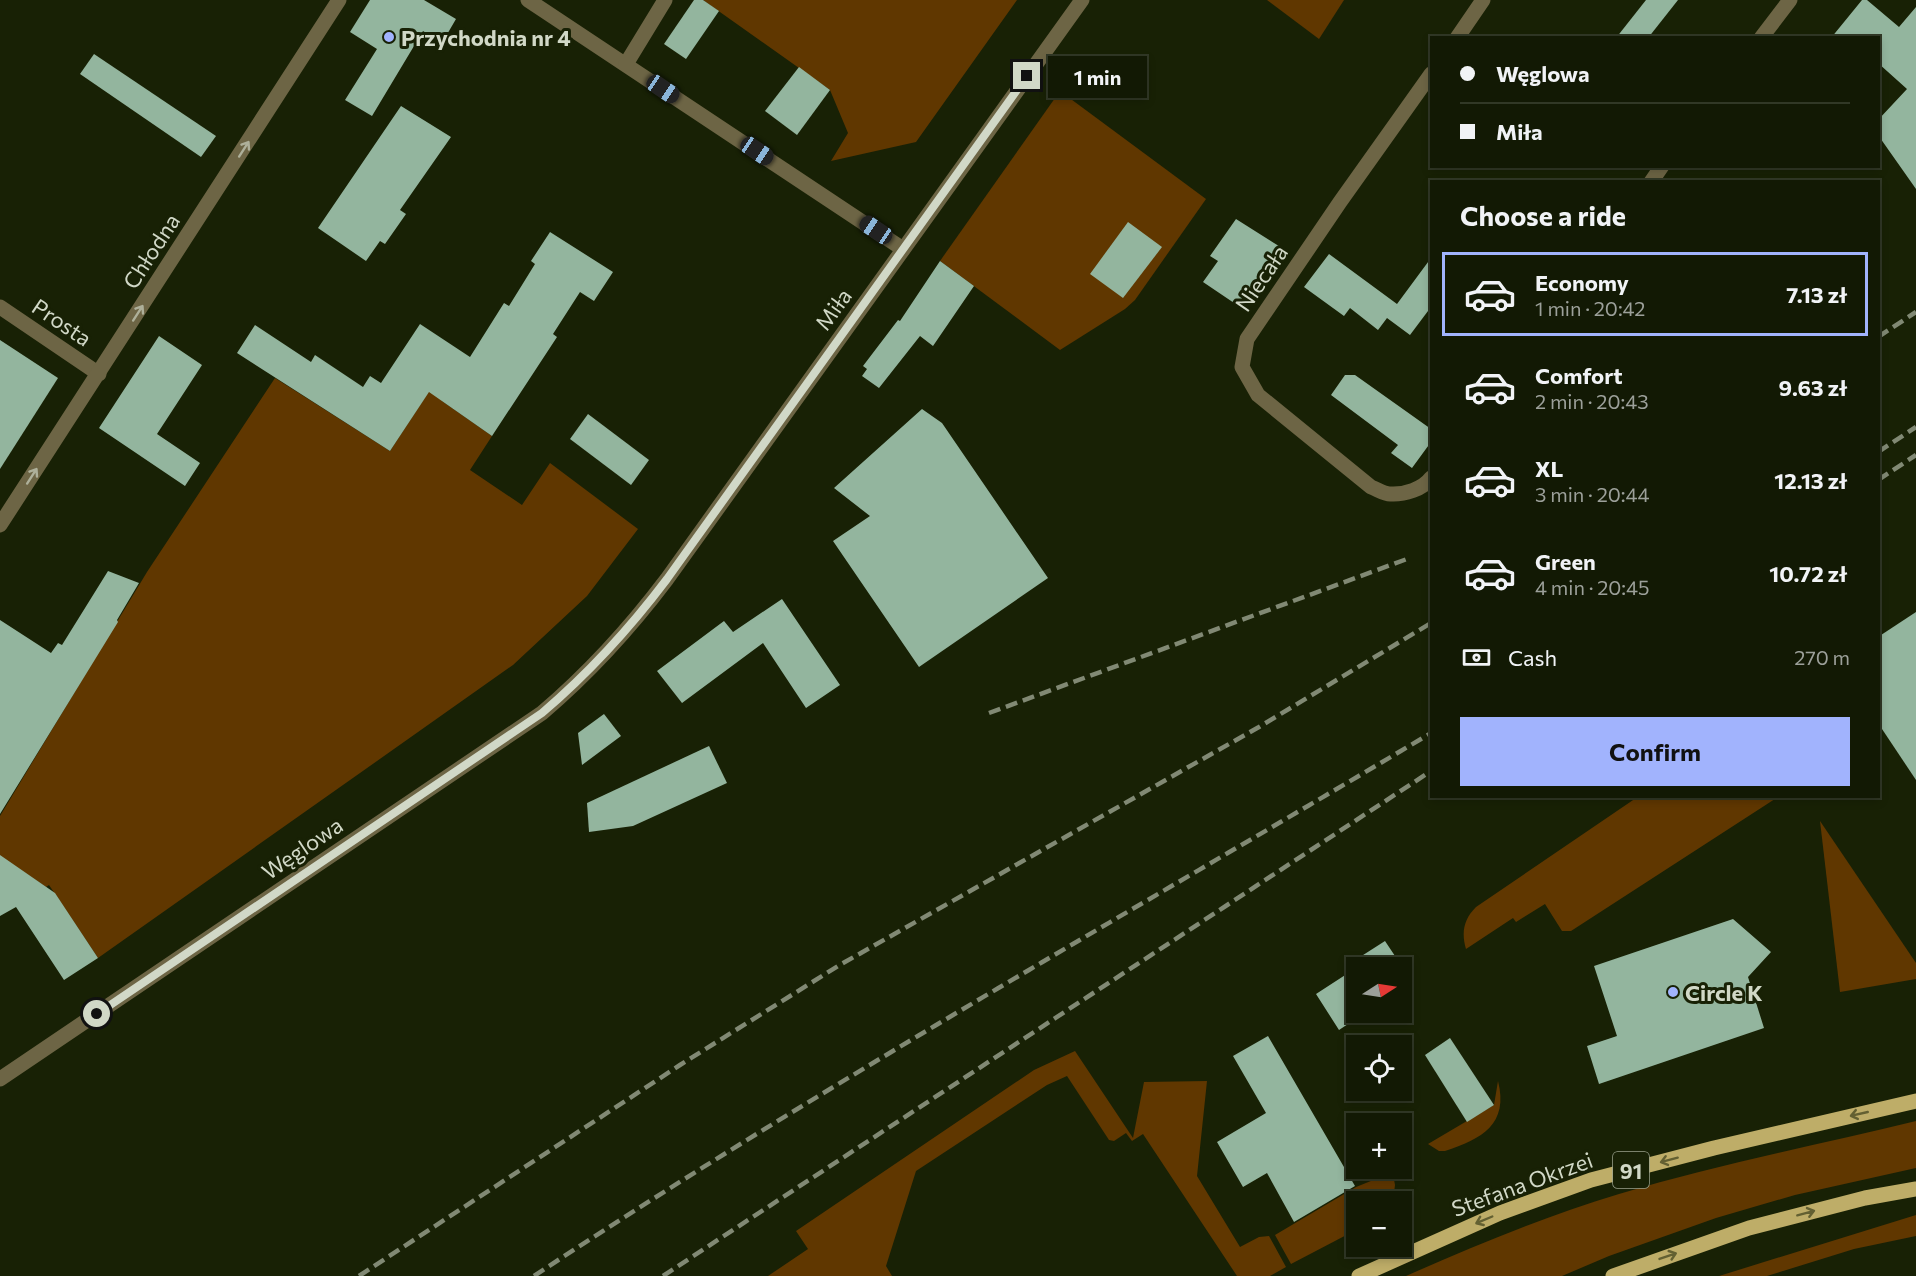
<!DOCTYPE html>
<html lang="en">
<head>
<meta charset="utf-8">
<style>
	body { margin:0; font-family:Commissioner,sans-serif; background:#1b220e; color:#f1f3f6; height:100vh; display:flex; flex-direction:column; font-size:22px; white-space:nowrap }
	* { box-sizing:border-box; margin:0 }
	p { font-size:20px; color:#9ca09a }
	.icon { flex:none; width:33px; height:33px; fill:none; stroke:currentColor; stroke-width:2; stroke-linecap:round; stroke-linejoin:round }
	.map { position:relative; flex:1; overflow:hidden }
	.details { position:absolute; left:1430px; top:180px; width:450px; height:618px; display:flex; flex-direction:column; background:#121904; border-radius:0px; box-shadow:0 3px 9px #0003,0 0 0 2px #313826 }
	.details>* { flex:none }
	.banner { position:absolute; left:1430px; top:36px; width:450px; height:132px; border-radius:0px; box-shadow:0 3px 9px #0003,0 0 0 2px #313826; display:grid; align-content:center; height:132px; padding:0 30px; background:#121904 }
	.needle { width:39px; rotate:78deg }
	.fabs { position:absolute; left:1346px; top:957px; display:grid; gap:12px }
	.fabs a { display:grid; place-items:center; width:66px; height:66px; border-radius:0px; background:#121904; box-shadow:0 3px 9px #0003,0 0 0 2px #313826; font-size:30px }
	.end { position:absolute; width:27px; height:27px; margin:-14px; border:8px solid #d1d8c7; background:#111; box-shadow:0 0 0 3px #111 }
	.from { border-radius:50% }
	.bubble { position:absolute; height:42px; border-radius:0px; background:#121904; box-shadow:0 3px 9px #0003,0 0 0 2px #313826; font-size:20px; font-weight:700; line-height:42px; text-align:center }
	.car { position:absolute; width:18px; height:36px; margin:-18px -9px; border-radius:8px; box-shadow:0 0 4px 2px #0007; background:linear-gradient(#222 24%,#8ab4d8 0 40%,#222 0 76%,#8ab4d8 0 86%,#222 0) }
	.banner b { display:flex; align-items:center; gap:21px; height:57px; font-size:22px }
	.banner b+b { border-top:2px solid #313826 }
	.banner i { width:15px; height:15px; background:#f1f3f6 }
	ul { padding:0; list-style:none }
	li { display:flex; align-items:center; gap:18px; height:84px; margin:0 12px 9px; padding:0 18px; border:3px solid transparent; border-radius:0px }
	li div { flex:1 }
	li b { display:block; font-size:22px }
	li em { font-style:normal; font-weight:700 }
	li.on { border-color:#a1b3fd }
	li>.icon { width:54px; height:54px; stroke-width:1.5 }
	h2 { padding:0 30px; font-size:27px; line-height:72px }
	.pay { display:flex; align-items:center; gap:15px; height:66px; padding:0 30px; font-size:22px }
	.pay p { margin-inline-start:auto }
	.cta { display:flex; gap:12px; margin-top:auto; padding:12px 30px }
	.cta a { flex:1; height:69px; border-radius:0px; background:#a1b3fd; color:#111; font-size:24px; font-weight:700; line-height:69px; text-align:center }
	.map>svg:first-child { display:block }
	.green { fill:#603700 }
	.building { fill:#93b59e }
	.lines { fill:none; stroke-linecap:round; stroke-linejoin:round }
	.minor { stroke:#6d6545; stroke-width:15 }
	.major { stroke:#bead68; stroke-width:15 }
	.rail { stroke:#818974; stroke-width:4.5; stroke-dasharray:12 6; stroke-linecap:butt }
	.oneway { stroke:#aeb09a }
	.oneway2 { stroke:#636032 }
	.route { stroke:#d1d8c7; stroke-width:8 }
	.poi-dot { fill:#a1b3fd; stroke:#182105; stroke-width:2 }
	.labels { text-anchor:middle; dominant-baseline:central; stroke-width:6; stroke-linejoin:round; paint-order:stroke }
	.shield { fill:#182105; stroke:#9aa18d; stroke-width:1.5 }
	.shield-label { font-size:21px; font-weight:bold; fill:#d1d8c7 }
	.poi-label { font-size:22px; font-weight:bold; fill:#d1d8c7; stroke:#182105; text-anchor:start }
	.street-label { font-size:22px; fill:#d1d8c7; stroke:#182105 }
</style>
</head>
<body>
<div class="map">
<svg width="1916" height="1276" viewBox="0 0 1916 1276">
	<rect width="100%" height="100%" fill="#182105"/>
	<g class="green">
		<polygon points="703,0 1017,0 916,142 831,161 848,133 830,90"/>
		<polygon points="1267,0 1344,0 1319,39"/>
		<polygon points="1060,91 1206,199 1135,300 1125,309 1060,350 940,261"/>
		<polygon points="275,378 390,451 433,385 442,401 492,436 470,470 522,505 550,463 638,529 587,596 513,665 98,958 49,885 46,887 0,856 0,816 147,572"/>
		<path d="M1639 796 1778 797 1571 931H1562L1545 904 1516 922 1513 918 1466 949C1461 932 1464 919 1476 907Z"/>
		<polygon points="1820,821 1916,963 1916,979 1840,992"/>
		<polygon points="1075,1051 1133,1138 1144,1082 1207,1081 1197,1176 1240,1247 1259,1237 1269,1236 1286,1267 1270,1276 1237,1276 1143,1134 1132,1141 1126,1133 1114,1141 1109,1140 1067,1076 1047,1085 916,1171 886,1266 892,1276 768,1276 808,1249 796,1231 1034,1070"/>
		<path d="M1498 1081C1509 1124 1482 1139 1445 1151H1439L1428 1144 1494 1105Z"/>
		<path d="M1916 1121V1168L1795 1195 1716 1218 1609 1256 1562 1276H1406C1476 1245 1546 1216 1619 1194 1716 1165 1817 1145 1916 1121Z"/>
		<polygon points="1388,1174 1393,1174 1395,1185 1393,1201 1356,1202 1356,1230 1291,1264 1275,1235 1356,1187"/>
		<polygon points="1916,1215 1916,1236 1854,1249 1767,1276 1719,1276"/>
	</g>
	<g class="building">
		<polygon points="370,0 424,0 456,19 442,43 423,31 372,116 345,100 377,49 350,32"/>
		<polygon points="694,0 703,0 719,11 686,59 664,44"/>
		<polygon points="1646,0 1678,0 1648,38 1616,38"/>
		<polygon points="1862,0 1867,0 1899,27 1916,7 1916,189 1878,135 1878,120 1907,89 1878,63 1878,38 1831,38"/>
		<polygon points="94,54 216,136 201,157 80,74"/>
		<polygon points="799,67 830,90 797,135 765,111"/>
		<polygon points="401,106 451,137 400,210 406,214 385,244 380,241 366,261 318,228"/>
		<polygon points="1236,219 1282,248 1240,307 1203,282 1218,261 1210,256"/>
		<polygon points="1128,222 1162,247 1123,298 1090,274"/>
		<polygon points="550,232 613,272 594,301 580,292 553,334 557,337 492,436 429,392 390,451 237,353 255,325 311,362 315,355 363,387 370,376 381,383 420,324 470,357 504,303 509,306 535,264 531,261"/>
		<polygon points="1329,254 1397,304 1431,258 1431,307 1410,335 1387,318 1378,330 1350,308 1344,316 1304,287"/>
		<polygon points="940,261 974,286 933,346 920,336 879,388 862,376 867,369 863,366 898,320 900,321"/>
		<polygon points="159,336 202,365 157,434 200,463 185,486 99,428"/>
		<polygon points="0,340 58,378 0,469"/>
		<polygon points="1345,375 1355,375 1431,429 1431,442 1412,468 1391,453 1398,445 1331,395"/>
		<polygon points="922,409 942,423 1048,578 919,667 833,541 870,516 834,488"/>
		<polygon points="588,414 649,460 631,485 570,439"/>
		<polygon points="108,571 139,583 117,620 118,622 0,814 0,620 51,653 58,643 62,645"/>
		<polygon points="782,599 840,685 806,708 763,643 682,703 657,671 724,621 733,632"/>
		<polygon points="1916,612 1916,780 1878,723 1878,637"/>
		<polygon points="604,714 621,736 582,765 578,733"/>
		<polygon points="709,746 727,783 633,826 589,832 587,803"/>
		<polygon points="0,855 55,893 98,958 64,980 16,907 0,916"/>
		<polygon points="1733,919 1771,952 1748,977 1764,1028 1599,1084 1587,1046 1617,1036 1594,966"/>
		<polygon points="1385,941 1413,983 1401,990 1401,968 1357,968 1364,964 1360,957"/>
		<polygon points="1356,968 1356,1012 1366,1012 1339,1030 1316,994"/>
		<polygon points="1268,1036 1355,1186 1294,1222 1267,1173 1243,1187 1217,1142 1266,1113 1233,1056"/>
		<polygon points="1450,1038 1494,1105 1467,1122 1425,1055"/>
	</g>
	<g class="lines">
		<g class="minor">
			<polyline points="528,0 903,249"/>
			<polyline points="1457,38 1483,0"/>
			<polyline points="1761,38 1790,0"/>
			<polyline points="626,64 665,0"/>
			<path d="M1431 74 1340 202 1247 339 1242 367 1258 395 1371 487C1377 489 1384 494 1390 494 1404 495 1423 489 1431 478"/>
			<polyline points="1651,182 1662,166"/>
			<polyline points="0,307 99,374"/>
			<polyline points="0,525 339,0"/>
			<path d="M0 1079 542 713C589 673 630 628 667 579L1082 0"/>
		</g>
		<g class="major">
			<polyline points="1359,1276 1500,1213 1591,1180 1714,1148 1916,1101"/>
			<polyline points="1613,1276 1749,1228 1865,1198 1916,1189"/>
		</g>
		<g class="rail">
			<polyline points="1878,337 1916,312"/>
			<polyline points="1878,452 1916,427"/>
			<polyline points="1878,480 1916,455"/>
			<polyline points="989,713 1407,559"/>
			<polyline points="359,1276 680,1065 838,966 1259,727 1431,623"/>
			<path d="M534 1276C826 1083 1131 912 1431 733"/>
			<polyline points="663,1276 1431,771"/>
		</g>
	</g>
	<defs><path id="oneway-shaft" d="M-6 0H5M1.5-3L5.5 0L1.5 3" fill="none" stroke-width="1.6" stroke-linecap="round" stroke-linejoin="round" transform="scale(1.5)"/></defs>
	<g class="oneway">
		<use href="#oneway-shaft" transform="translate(244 149) rotate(-57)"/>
		<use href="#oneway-shaft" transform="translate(138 313) rotate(-57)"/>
		<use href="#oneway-shaft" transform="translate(32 476) rotate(-57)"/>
	</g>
	<g class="oneway2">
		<use href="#oneway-shaft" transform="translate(1859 1114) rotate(167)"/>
		<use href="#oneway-shaft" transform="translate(1669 1160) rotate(165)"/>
		<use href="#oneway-shaft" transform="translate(1806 1213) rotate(-15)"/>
		<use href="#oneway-shaft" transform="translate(1484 1220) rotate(157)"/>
		<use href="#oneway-shaft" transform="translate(1668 1256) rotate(-19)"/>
	</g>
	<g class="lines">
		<path class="route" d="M97 1014 542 713C589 673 630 628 667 579L1027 76"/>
	</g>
	<g class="poi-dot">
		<circle cx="389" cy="37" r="6"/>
		<circle cx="1673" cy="992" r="6"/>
	</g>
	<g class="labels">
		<rect class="shield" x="1613" y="1152" width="36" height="36" rx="4.5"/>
		<g class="shield-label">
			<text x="1631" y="1170">91</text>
		</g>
		<g class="poi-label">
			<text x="401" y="37">Przychodnia nr 4</text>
			<text x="1685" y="992">Circle K</text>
		</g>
		<g class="street-label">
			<text transform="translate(151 251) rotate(-57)">Chłodna</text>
			<text transform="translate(1261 278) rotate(-56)">Niecała</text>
			<text transform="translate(833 309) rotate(-54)">Miła</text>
			<text transform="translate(62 322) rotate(34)">Prosta</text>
			<text transform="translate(302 848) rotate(-34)">Węglowa</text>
			<text transform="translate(1522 1184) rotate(-20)">Stefana Okrzei</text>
		</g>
	</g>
</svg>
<div class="fabs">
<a><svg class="needle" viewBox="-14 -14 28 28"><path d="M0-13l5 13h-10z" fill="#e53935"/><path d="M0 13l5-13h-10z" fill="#9ca09a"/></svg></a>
<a><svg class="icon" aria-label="locate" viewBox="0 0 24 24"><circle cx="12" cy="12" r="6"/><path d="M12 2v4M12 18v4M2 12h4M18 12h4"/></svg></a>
<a>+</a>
<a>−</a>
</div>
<i class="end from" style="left:97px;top:1014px"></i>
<i class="end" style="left:1027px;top:76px"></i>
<div class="bubble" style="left:1048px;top:56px;width:99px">1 min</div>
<i class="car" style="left:663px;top:89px;rotate:124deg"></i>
<i class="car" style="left:757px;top:151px;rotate:124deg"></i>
<i class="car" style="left:876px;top:230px;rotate:304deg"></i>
<div class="banner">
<b><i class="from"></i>Węglowa</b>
<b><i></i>Miła</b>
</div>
<section class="details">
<h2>Choose a ride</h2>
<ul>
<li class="on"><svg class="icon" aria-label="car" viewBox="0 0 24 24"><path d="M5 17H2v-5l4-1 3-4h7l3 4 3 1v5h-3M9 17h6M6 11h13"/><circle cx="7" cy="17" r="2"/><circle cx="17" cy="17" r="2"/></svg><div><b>Economy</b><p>1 min · 20:42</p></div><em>7.13 zł</em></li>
<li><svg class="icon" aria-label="car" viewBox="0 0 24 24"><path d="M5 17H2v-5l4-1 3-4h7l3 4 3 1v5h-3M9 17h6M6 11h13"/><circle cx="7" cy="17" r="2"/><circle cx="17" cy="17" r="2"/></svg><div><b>Comfort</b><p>2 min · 20:43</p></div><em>9.63 zł</em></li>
<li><svg class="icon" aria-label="car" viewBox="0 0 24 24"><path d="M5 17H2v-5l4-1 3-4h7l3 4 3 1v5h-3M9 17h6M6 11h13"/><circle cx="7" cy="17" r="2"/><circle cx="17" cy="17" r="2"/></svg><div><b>XL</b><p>3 min · 20:44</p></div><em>12.13 zł</em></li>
<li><svg class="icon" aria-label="car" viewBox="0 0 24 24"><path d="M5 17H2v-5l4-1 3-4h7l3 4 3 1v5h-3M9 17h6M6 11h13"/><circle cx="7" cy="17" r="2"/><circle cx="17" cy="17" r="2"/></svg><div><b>Green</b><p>4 min · 20:45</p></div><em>10.72 zł</em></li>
</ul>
<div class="pay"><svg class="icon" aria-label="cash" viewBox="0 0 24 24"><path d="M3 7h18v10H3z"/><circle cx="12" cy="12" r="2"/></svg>Cash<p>270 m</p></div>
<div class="cta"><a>Confirm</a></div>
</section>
</div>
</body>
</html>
